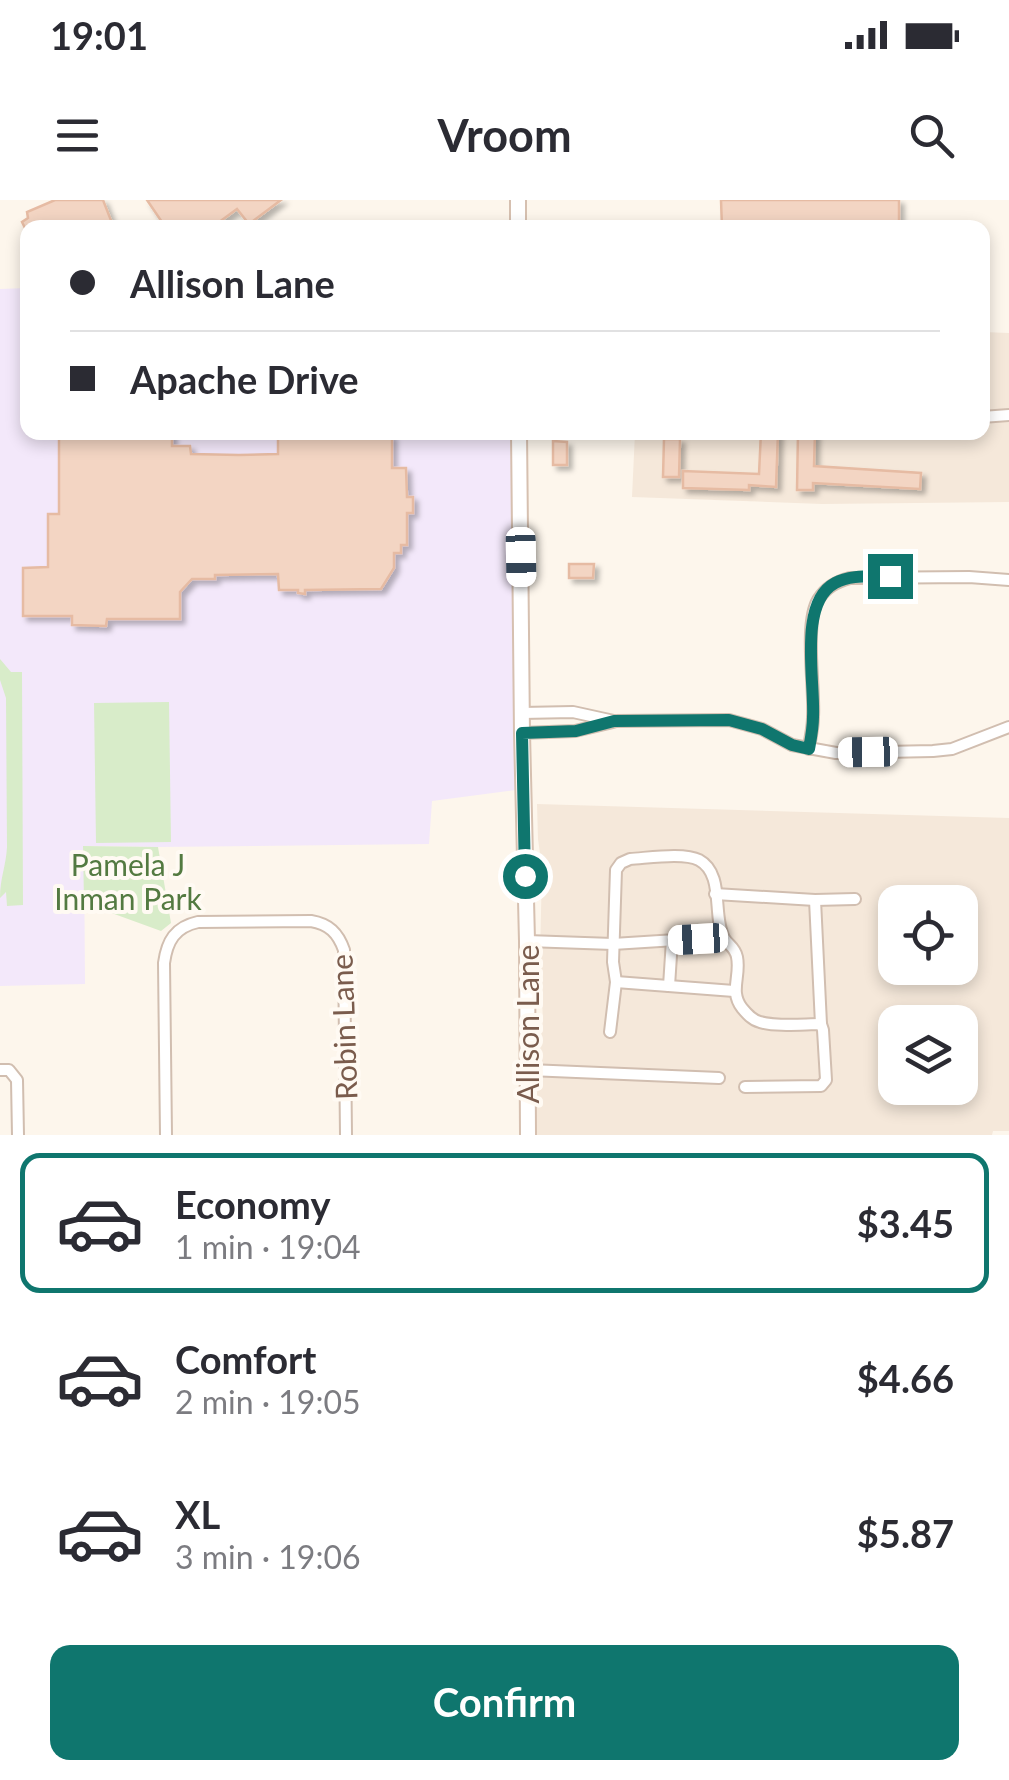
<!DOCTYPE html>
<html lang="en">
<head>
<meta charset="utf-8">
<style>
	body { margin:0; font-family:Lato,sans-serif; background:#f7f7f7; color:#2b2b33; height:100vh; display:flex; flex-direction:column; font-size:38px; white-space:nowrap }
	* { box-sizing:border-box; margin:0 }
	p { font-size:32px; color:#7c7c81 }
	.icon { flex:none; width:55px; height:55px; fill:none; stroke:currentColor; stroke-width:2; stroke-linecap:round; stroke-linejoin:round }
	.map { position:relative; height:935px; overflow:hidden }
	.drawer { display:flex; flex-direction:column; background:#fff; flex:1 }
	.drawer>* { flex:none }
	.top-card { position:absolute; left:20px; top:20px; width:970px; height:220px; border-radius:20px; box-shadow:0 5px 15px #0003; display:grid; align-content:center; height:220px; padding:0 50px; background:#fff }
	.tools { position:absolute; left:878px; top:685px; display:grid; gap:20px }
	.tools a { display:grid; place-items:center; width:100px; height:100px; border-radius:20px; background:#fff; box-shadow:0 5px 15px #0003; font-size:50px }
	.end { position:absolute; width:45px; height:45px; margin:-22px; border:12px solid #0f766e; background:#fff; box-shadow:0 0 0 5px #fff }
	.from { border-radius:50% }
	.car { position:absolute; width:30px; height:60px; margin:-30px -15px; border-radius:12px; box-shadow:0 0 8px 2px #0007; background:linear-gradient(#fff 24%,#345 0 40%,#fff 0 76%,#345 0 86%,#fff 0) }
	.top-card b { display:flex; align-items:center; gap:35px; height:95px; font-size:38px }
	.top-card b+b { border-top:2px solid #e1e1e2 }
	.top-card i { width:25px; height:25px; background:#2b2b33 }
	ul { padding:18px 0 0; list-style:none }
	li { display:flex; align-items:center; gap:30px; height:140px; margin:0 20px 15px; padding:0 30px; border:5px solid transparent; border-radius:20px }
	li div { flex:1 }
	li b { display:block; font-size:38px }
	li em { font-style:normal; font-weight:700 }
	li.selected { border-color:#0f766e }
	li>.icon { width:90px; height:90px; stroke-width:1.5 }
	.action { display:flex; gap:20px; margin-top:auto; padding:20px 50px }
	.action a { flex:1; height:115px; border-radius:20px; background:#0f766e; color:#fff; font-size:40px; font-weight:700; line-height:115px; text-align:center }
	.status { display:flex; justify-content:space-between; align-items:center; height:70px; padding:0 50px; background:#fff; direction:ltr }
	.status svg { height:28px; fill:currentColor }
	header { display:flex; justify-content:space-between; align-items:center; height:130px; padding:0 50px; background:#fff; font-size:45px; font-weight:700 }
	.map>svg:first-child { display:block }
	.residential { fill:#f5e8da; fill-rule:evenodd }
	.education { fill:#f3e8fa }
	.green { fill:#d8ecc9 }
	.building { fill:#f3d5c3; stroke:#e6bba3; stroke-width:2.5; filter:url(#shadow) }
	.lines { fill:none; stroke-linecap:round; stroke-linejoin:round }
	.street-casing { stroke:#d1beb0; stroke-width:14 }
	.secondary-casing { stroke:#d6c0b0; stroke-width:18 }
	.street { stroke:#fff; stroke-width:10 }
	.secondary { stroke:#fff; stroke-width:14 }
	.route { stroke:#0f766e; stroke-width:12 }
	.labels { text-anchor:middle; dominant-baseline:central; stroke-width:8; stroke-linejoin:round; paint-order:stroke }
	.park-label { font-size:30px; fill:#537a41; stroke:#fffaf3 }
	.street-label { font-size:30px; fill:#7a5c4d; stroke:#fffaf3 }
</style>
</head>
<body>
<div class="status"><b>19:01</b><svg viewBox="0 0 49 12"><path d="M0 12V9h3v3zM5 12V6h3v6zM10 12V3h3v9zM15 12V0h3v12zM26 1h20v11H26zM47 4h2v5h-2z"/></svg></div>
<header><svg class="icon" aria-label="menu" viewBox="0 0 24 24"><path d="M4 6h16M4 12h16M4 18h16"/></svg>Vroom<svg class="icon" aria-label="search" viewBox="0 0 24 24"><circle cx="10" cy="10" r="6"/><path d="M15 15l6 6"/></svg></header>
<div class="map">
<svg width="1009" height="935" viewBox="0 0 1009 935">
	<defs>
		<filter id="shadow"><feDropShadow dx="4.5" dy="4.5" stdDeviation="2.5" flood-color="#0004"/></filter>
	</defs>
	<rect width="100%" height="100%" fill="#fdf6ec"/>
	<g class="residential">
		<polygon points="983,132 1009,133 1009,302 822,304 632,297 635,233 982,232"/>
		<path d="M537 604 1009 618V931H993L992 935H535L536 870 543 821 540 756 542 668 538 639ZM895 702H960V768H895ZM895 822H960V888H895Z"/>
	</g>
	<polygon class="education" points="27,88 28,232 520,233 523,589 432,601 429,644 158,647 84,646 85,784 0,786 0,89"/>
	<g class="green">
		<path d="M0 459 11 472H22L23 705 7 706 6 692 0 698C0 678 6 666 7 647L6 498 0 480Z"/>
		<polygon points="169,502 171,642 96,643 94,503"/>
		<polygon points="83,646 158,647 171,723 161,731 84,703"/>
	</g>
	<g class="building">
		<polygon points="55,0 103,0 114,28 25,28 22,22 28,18 27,12"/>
		<polygon points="147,0 281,0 249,24 237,9 211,28 166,28"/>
		<polygon points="721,0 899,0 899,28 722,28"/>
		<polygon points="59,232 172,232 172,246 190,246 191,254 239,255 278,254 278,232 380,232 380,235 392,235 392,268 406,268 407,297 413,297 413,313 407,313 407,345 401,345 401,353 394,353 394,368 381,389 305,390 305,394 298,393 298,390 279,390 278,374 215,375 215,379 192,379 180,392 180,419 107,419 106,426 72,425 72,416 23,416 23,368 48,367 48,314 59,314"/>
		<polygon points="761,232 778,232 776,287 749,285 749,290 683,288 683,271 759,274"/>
		<polygon points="798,232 815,232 814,266 921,273 920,289 813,283 813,290 797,290"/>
		<polygon points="664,239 680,239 679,277 663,277"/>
		<polygon points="553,241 567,242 567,265 553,265"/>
		<polygon points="569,364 594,364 593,378 569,378"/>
	</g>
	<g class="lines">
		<defs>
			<g id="street">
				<polyline points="982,217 1009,215"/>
				<polyline points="522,513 573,512 614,521 729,520 762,529 792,545 836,553 933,551 952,549 1009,527"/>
				<polyline points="522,533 575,531 613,522"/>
				<path d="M809 549C810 538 813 528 813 517 815 488 804 424 818 400 826 387 836 382 850 378L969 377 1009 380"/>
				<polyline points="715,694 815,700 855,699"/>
				<polyline points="815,700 821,824"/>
				<polyline points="527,741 613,744 723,737"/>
				<polyline points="616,782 734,791"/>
				<polyline points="669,786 672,740"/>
				<path d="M610 832 616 782 613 762 616 670 621 663 630 659C648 658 684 652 699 660 725 674 712 716 724 738 728 745 735 747 737 757 741 776 729 791 742 808 747 814 752 820 760 822 776 827 804 824 821 824L823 830 826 880 821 886 745 887"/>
				<polyline points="0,870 9,870 17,880 18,935"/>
				<polyline points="529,870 719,878"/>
				<path d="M166 935 164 763C167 741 175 727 198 722L311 721C329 724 338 733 344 750L346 935"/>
			</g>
			<g id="secondary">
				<polyline points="518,0 518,28"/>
				<polyline points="519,232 522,533 527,741 528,935"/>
			</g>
		</defs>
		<use href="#street" class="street-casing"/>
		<use href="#secondary" class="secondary-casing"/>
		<use href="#street" class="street"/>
		<use href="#secondary" class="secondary"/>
	</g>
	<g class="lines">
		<path class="route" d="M525 676 522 533 576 531 614 521 729 520 762 529 792 545 809 549C811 538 813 528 813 517 815 481 798 403 835 383 851 374 873 377 890 376"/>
	</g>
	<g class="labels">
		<g class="park-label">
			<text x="128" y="664">Pamela J<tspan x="128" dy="34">Inman Park</tspan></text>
		</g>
		<g class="street-label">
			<text transform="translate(527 824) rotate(-90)">Allison Lane</text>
			<text transform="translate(343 827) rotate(-92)">Robin Lane</text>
		</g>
	</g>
</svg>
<div class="tools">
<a><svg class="icon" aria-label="locate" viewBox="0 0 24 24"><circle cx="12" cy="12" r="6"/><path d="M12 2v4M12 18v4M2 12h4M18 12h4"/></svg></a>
<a><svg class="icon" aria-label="layers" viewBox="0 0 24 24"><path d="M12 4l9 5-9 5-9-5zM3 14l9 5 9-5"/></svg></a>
</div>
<i class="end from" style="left:525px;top:676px"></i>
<i class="end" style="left:890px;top:376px"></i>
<i class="car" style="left:521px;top:357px;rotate:179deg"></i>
<i class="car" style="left:868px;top:552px;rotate:269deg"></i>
<i class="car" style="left:698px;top:739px;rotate:267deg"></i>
<div class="top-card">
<b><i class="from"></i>Allison Lane</b>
<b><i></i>Apache Drive</b>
</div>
</div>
<section class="drawer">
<ul>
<li class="selected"><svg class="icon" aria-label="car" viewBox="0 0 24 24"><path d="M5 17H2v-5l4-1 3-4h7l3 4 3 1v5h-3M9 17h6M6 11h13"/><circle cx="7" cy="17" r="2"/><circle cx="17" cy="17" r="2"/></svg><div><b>Economy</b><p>1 min · 19:04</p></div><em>$3.45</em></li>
<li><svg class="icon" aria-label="car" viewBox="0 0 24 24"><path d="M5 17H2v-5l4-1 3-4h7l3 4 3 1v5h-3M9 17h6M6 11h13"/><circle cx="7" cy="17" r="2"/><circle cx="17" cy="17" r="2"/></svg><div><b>Comfort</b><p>2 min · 19:05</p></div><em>$4.66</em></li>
<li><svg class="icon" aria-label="car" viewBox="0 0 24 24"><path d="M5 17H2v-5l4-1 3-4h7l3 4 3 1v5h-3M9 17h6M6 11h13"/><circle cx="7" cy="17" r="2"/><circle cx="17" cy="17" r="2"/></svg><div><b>XL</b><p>3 min · 19:06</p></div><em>$5.87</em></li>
</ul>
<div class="action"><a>Confirm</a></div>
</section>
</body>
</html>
